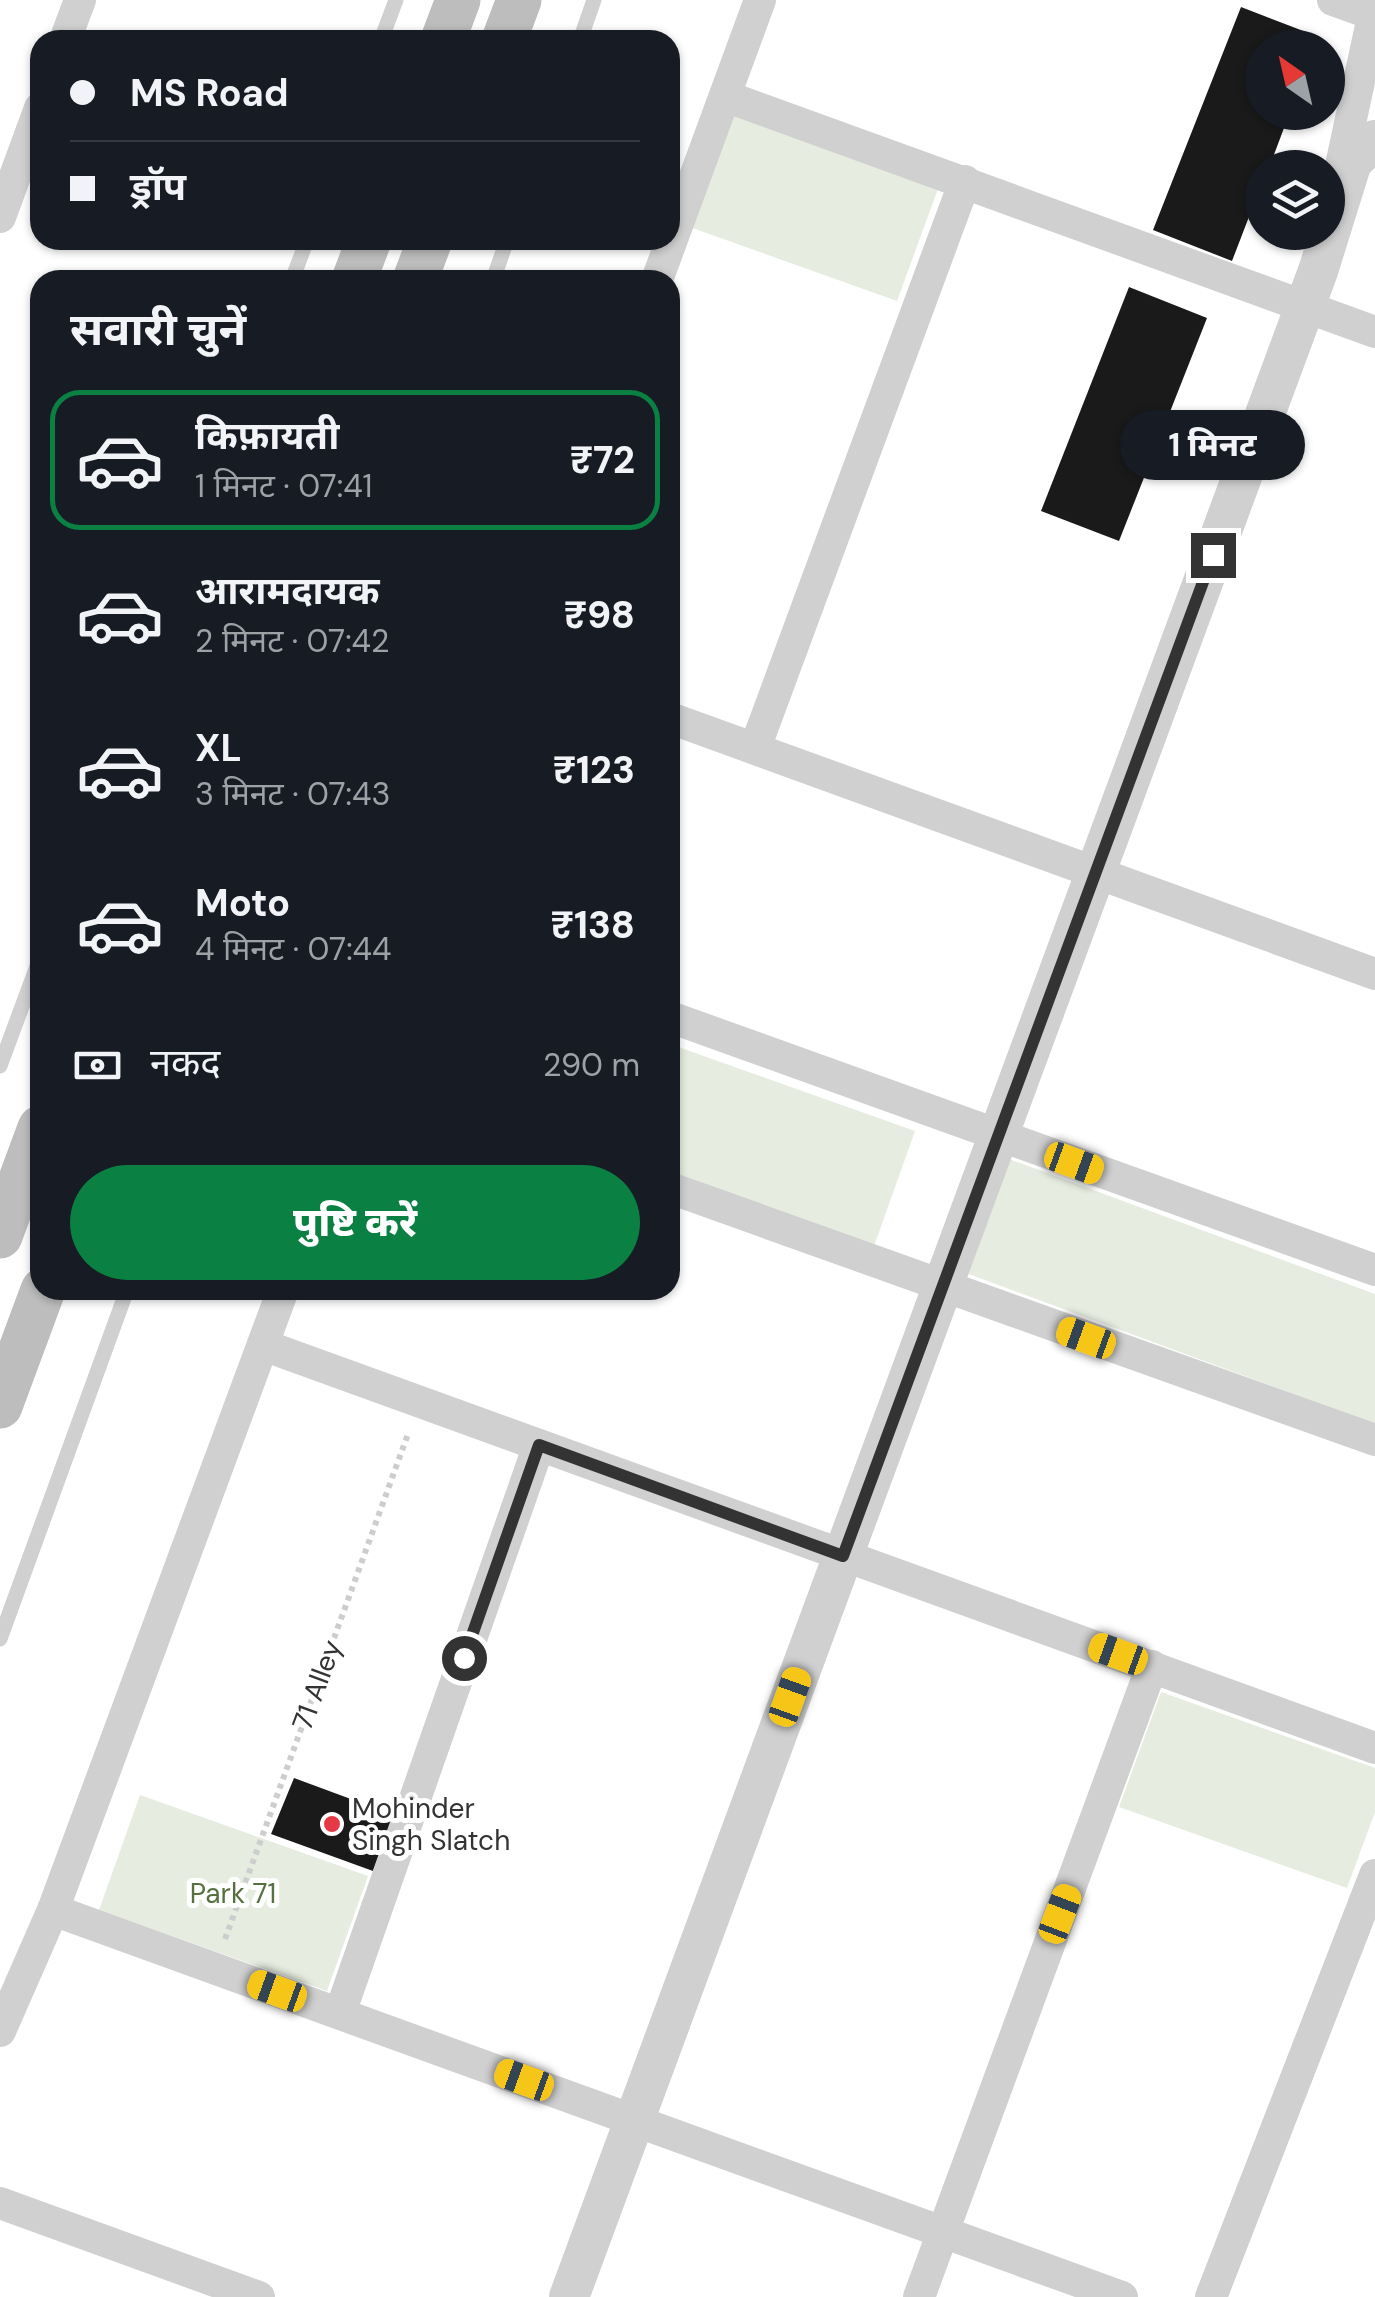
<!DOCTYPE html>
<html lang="hi">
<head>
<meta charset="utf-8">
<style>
	body { margin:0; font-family:"DM Sans","Noto Sans Devanagari",sans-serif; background:#20242c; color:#f1f3f6; height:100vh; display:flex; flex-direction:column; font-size:38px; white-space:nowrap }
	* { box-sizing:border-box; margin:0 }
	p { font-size:32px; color:#9ea1a6 }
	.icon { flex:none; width:55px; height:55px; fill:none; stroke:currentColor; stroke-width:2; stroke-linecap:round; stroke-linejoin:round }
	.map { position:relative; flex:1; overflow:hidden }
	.panel { position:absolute; left:30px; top:270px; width:650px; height:1030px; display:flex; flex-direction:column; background:#171b24; border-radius:30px; box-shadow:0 2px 8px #0004 }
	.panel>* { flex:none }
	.hud { position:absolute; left:30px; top:30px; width:650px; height:220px; border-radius:30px; box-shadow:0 2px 8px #0004; display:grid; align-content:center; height:220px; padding:0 40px; background:#171b24 }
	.needle { width:65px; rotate:326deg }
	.fabs { position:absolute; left:1245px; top:30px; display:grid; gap:20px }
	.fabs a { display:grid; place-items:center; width:100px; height:100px; border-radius:50%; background:#171b24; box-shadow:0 2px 8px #0004; font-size:50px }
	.end { position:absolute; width:45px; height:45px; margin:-22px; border:12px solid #333; background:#fff; box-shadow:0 0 0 5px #fff }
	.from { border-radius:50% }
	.bubble { position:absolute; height:70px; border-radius:35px; background:#171b24; box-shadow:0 2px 8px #0004; font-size:32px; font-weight:800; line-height:70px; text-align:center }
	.car { position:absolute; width:30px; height:60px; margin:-30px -15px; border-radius:12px; box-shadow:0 0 8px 2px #0007; background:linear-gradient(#f5c518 24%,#345 0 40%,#f5c518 0 76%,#345 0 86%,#f5c518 0) }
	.hud b { display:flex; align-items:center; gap:35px; height:95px; font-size:38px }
	.hud b+b { border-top:2px solid #363941 }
	.hud i { width:25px; height:25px; background:#f1f3f6 }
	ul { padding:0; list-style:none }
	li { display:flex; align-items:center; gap:30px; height:140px; margin:0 20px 15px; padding:0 20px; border:5px solid transparent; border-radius:30px }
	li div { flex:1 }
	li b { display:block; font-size:38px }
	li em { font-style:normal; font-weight:800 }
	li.selected { border-color:#0b8043 }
	li>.icon { width:90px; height:90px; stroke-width:1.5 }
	h2 { padding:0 40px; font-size:45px; line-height:120px }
	.pay { display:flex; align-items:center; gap:25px; height:110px; padding:0 40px; font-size:38px }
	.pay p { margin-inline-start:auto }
	.cta { display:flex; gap:20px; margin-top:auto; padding:20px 40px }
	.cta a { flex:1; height:115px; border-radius:60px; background:#0b8043; color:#fff; font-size:40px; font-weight:800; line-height:115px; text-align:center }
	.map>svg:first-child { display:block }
	.green { fill:#e6ecdf }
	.building { fill:#1a1a1a }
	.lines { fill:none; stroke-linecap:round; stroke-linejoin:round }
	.path { stroke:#cdcdcd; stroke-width:6; stroke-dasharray:5 5; stroke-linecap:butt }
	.service { stroke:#d0d0d0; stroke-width:15 }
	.minor { stroke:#d0d0d0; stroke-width:32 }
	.tertiary { stroke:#d0d0d0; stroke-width:40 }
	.secondary { stroke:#bdbdbd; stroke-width:45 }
	.route { stroke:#333; stroke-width:12 }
	.poi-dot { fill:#e63946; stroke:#fff; stroke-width:4 }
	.labels { text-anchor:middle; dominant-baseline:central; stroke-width:10; stroke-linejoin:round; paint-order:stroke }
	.street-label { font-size:28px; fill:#333; stroke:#fff }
	.poi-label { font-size:28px; fill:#333; stroke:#fff; text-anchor:start }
	.park-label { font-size:28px; fill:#56703f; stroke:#fff }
</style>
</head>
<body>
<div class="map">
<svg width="1375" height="2297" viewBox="0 0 1375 2297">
	<rect width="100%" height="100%" fill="#fff"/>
	<g class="green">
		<polygon points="710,105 939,186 897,301 670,220"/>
		<polygon points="670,1044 915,1131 874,1246 670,1174"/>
		<polygon points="996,1154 1375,1294 1375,1424 955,1269"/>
		<polygon points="1161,1692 1375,1768 1375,1812 1347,1888 1119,1807"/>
		<polygon points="140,1795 368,1876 327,1991 99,1910"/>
	</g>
	<g class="building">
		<polygon points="1241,7 1319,37 1315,48 1262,48 1262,112 1290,112 1269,168 1262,168 1262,183 1232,261 1153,230"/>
		<polygon points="1129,287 1207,318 1119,541 1041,511"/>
		<polygon points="294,1778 394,1815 373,1871 271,1834"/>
	</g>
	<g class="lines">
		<polyline class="path" points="225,1939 408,1434"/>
		<g class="service">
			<polyline points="381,40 396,0"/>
			<polyline points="580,40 594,0"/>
			<polyline points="292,280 307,240"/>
			<polyline points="493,280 507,240"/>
			<polyline points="0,1066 40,958"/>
			<polyline points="0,1639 127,1290"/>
		</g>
		<g class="minor">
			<polyline points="1333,0 1372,14"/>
			<polyline points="65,40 80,0"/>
			<polyline points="725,96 1375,332"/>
			<polyline points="1337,184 1375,7"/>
			<polyline points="0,217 40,108"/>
			<polyline points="657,280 760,0"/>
			<polyline points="670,718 1375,974"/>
			<polyline points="755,748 965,181"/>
			<polyline points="670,1017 1375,1270"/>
			<polyline points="670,1188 1375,1440"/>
			<polyline points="263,1345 1375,1748"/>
			<polyline points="53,1910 1122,2297"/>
			<polyline points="340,2013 539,1445"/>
			<polyline points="0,2031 53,1910 283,1290"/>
			<polyline points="0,2203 259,2297"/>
			<polyline points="919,2297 1152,1666"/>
			<polyline points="1211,2297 1375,1875"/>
		</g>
		<polyline class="tertiary" points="569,2297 1318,271 1352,162 1375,140"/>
		<g class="secondary">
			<polyline points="443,40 458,0"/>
			<polyline points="504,40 519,0"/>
			<polyline points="354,280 369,240"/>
			<polyline points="415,280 430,240"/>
			<polyline points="0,1236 40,1128"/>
			<polyline points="0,1406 43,1290"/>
		</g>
	</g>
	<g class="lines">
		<polyline class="route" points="464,1658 539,1445 843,1556 1213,555"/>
	</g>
	<circle class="poi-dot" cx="332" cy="1824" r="10"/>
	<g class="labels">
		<g class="street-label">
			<text transform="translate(317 1685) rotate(-70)">71 Alley</text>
		</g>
		<g class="poi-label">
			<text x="352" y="1808">Mohinder<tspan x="352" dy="32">Singh Slatch</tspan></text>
		</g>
		<g class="park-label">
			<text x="233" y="1893">Park 71</text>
		</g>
	</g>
</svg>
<div class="fabs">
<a><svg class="needle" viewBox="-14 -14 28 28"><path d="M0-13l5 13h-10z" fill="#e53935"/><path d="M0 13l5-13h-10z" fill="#9ea1a6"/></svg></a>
<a><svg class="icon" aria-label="layers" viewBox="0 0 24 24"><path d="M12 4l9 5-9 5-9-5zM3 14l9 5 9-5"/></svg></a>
</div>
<i class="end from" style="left:464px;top:1658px"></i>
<i class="end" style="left:1213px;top:555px"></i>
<div class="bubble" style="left:1120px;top:410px;width:185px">1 मिनट</div>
<i class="car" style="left:1074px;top:1163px;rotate:110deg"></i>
<i class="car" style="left:1086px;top:1338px;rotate:290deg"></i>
<i class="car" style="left:1118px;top:1654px;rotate:290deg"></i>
<i class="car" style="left:790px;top:1697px;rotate:20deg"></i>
<i class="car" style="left:1060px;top:1914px;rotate:21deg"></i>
<i class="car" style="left:277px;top:1991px;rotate:290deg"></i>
<i class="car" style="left:524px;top:2080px;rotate:290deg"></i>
<div class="hud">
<b><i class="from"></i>MS Road</b>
<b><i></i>ड्रॉप</b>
</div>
<section class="panel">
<h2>सवारी चुनें</h2>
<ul>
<li class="selected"><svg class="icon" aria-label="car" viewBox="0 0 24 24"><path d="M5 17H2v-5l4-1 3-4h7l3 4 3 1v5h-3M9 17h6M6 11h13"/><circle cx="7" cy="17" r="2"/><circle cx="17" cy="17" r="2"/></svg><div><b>किफ़ायती</b><p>1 मिनट · 07:41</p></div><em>₹72</em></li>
<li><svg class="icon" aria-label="car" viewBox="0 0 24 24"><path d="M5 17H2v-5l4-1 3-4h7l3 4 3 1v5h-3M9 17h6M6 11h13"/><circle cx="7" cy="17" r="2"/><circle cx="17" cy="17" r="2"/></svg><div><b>आरामदायक</b><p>2 मिनट · 07:42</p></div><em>₹98</em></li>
<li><svg class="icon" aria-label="car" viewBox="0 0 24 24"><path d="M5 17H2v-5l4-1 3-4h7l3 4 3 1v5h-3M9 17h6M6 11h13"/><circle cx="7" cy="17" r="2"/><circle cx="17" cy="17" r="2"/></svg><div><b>XL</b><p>3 मिनट · 07:43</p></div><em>₹123</em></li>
<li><svg class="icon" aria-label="car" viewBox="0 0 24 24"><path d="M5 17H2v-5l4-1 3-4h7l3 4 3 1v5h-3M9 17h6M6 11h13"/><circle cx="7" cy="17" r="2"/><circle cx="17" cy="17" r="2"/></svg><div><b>Moto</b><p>4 मिनट · 07:44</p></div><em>₹138</em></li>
</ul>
<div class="pay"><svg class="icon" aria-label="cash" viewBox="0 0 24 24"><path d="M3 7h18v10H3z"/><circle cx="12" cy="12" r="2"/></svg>नकद<p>290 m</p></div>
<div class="cta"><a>पुष्टि करें</a></div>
</section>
</div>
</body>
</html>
